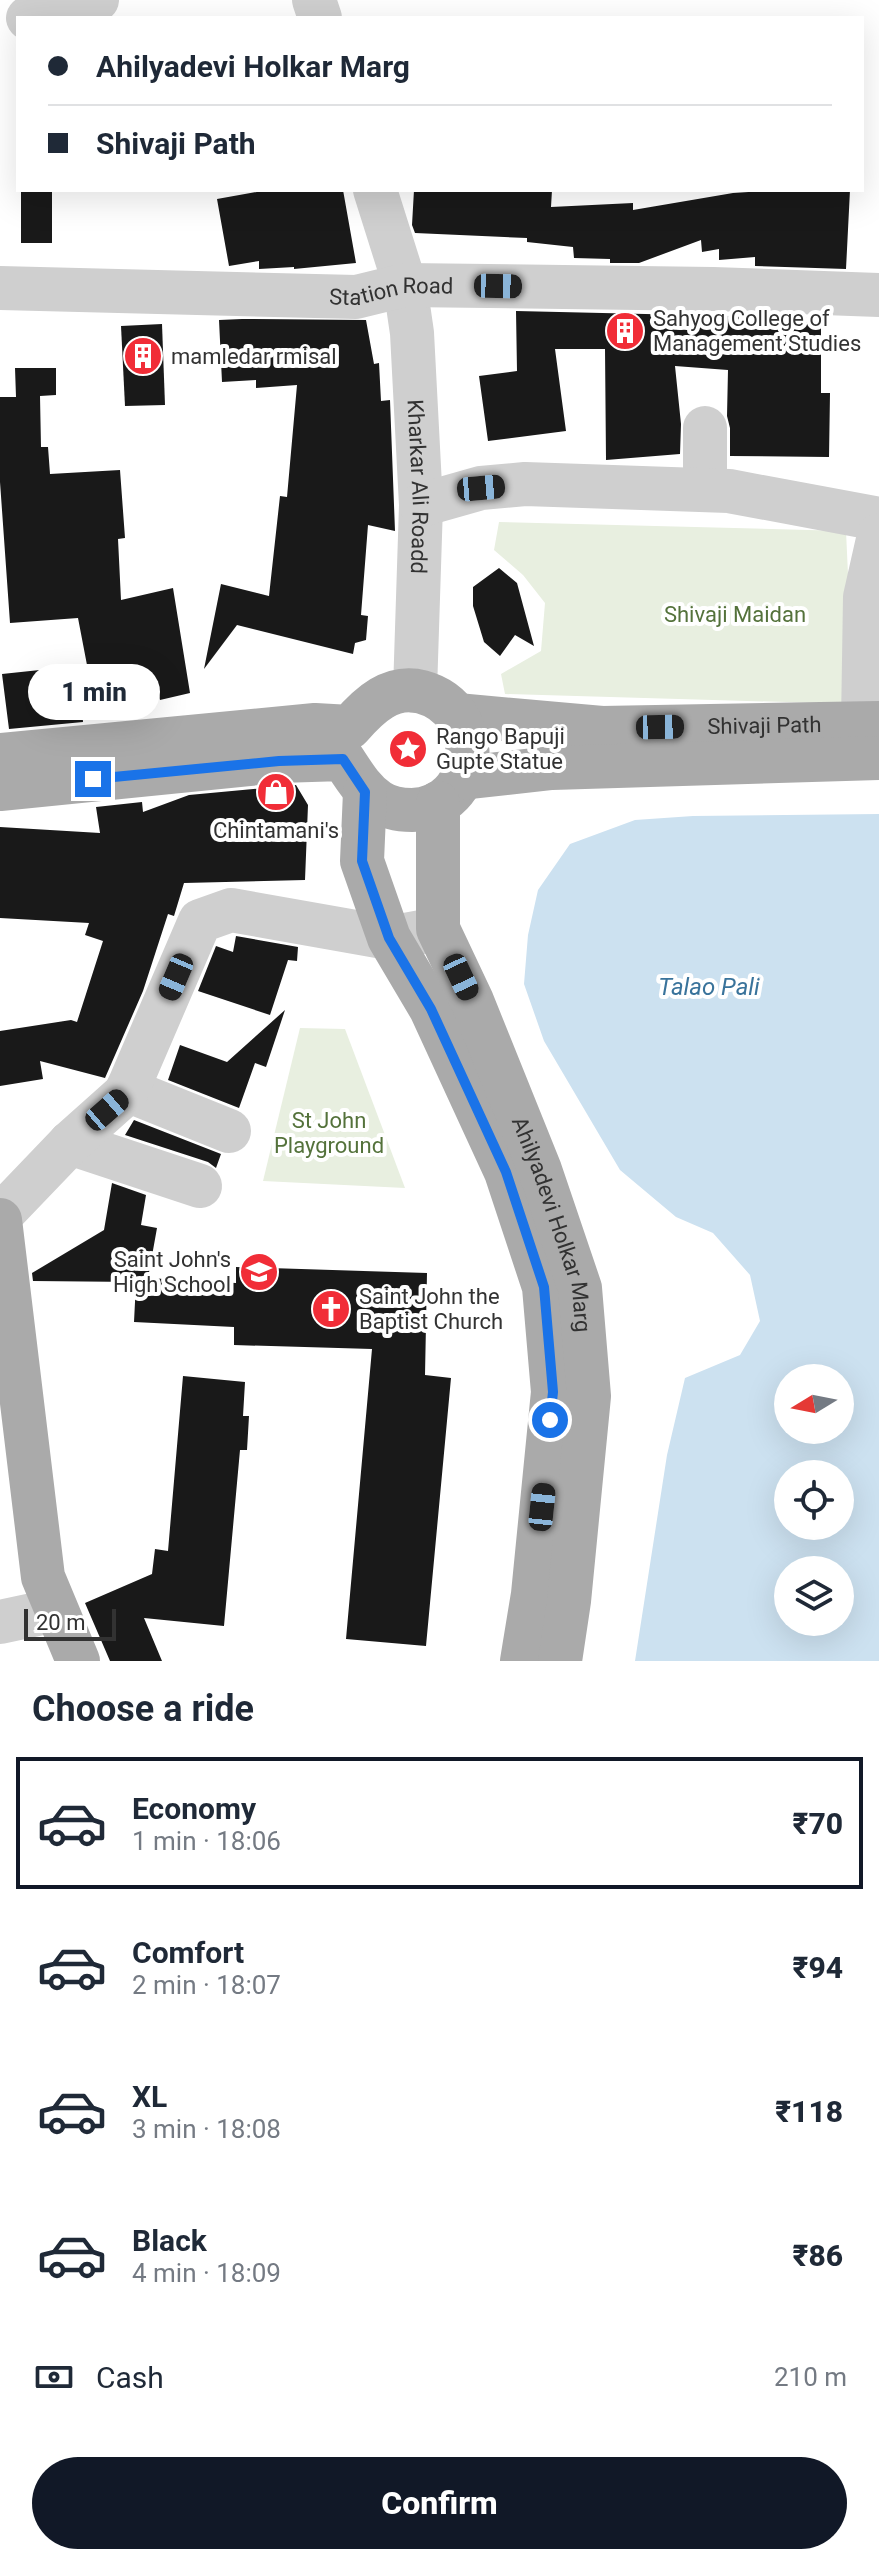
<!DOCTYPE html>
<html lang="en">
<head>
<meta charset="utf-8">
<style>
	body { margin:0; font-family:Roboto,sans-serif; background:#f2f2f3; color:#1f2937; height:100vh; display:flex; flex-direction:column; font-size:30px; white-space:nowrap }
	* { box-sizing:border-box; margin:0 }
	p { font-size:26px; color:#747a83 }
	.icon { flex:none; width:44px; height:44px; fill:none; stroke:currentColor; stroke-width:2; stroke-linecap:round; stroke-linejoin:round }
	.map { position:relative; height:1661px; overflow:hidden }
	.side { display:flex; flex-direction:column; background:#fff; flex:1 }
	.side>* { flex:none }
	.banner { position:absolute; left:16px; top:16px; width:848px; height:176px; border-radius:0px; box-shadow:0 8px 32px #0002; display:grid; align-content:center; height:176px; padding:0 32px; background:#fff }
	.needle { width:52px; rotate:260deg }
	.buttons { position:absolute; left:774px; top:1364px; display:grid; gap:16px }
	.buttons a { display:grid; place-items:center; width:80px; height:80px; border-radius:50%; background:#fff; box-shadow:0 8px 32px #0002; font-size:40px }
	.scale { position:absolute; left:24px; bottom:20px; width:92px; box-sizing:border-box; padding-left:8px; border:4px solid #323232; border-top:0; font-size:22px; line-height:28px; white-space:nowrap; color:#323232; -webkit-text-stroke:6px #fff; paint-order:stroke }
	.end { position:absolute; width:36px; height:36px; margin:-18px; border:10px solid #1a73e8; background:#fff; box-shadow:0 0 0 4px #fff }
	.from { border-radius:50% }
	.bubble { position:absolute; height:56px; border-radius:28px; background:#fff; box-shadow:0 8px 32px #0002; font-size:26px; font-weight:800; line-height:56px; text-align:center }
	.car { position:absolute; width:24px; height:48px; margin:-24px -12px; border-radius:10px; box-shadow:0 0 6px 2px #0007; background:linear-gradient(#222 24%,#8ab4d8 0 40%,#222 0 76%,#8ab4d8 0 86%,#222 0) }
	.banner b { display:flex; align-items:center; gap:28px; height:76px; font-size:30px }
	.banner b+b { border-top:2px solid #e0e1e3 }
	.banner i { width:20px; height:20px; background:#1f2937 }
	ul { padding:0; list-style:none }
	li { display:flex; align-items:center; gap:24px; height:132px; margin:0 16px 12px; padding:0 16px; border:4px solid transparent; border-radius:0px }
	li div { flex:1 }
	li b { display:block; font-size:30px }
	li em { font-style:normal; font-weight:800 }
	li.on { border-color:#111827 }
	li>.icon { width:72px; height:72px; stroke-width:1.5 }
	h2 { padding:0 32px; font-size:36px; line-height:96px }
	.pay { display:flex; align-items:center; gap:20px; height:88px; padding:0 32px; font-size:30px }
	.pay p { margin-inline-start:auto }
	.action { display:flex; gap:16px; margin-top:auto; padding:16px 32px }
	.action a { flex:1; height:92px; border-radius:48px; background:#111827; color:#fff; font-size:32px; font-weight:800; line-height:92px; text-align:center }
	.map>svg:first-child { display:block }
	.green { fill:#e8efe0 }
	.water { fill:#cce1f0; fill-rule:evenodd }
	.building { fill:#191919 }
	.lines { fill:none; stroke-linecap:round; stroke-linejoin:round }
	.minor { stroke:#cfcfcf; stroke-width:44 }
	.major { stroke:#aaa; stroke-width:44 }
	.route { stroke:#1a73e8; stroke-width:10 }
	.labels { text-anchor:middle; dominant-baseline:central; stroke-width:8; stroke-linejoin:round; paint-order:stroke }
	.street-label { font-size:22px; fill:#323232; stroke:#fff }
	.poi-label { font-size:22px; fill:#323232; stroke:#fff; text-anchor:start }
	.park-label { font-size:22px; fill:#54723b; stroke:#fff }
	.water-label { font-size:24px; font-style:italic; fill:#39739b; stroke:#fff }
</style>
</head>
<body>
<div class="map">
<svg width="879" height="1661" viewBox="0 0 879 1661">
	<rect width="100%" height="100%" fill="#fff"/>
	<g class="green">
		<polygon points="499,522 846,531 854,704 505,694 501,674 541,651 545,603 523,575 494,550"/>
		<polygon points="300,1028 345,1029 405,1188 263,1181"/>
	</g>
	<path class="water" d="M879 814V1661H635L667 1455 685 1378 740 1355 760 1321 750 1275 713 1233 676 1217 620 1170 544 1041 524 984 528 935 538 890 570 844 635 820 693 816ZM788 1378H840V1430H788ZM788 1474H840V1526H788ZM788 1570H840V1622H788Z"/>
	<g class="building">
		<rect x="21" y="190" width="31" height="53"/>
		<polygon points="268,190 343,190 356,263 294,269 294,267 259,269 259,261 229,266 217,199"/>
		<polygon points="414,190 552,190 551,207 633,203 633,210 733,193 778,190 850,190 846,269 755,266 755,257 719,260 719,249 702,252 701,240 639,263 610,263 610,259 574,258 573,247 527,242 527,238 415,233 412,225"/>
		<polygon points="516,311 821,318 821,393 830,393 829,457 730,456 730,428 727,416 728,370 675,366 681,424 680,454 606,460 605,349 555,349 566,431 488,441 479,376 517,371"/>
		<polygon points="242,319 366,320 374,364 379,363 381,401 390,400 395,531 368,525 361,615 368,616 366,640 355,643 353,654 237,625 204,669 221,584 269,596 280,496 287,497 297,385 256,388 256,380 222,382 219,320"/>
		<polygon points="162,324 165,405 125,406 121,326"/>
		<polygon points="15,368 56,368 56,395 40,396 41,447 48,447 50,474 120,470 125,538 118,539 121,600 173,588 190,693 160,700 159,694 82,708 83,722 9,729 2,674 87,665 78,618 10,623 0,482 0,397 16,397"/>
		<polygon points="499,568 517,583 534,646 515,635 500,656 484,642 473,606 473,587"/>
		<polygon points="296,785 308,805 305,880 184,883 174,916 168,914 143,991 105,1078 40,1061 43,1079 0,1086 0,1031 71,1020 77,1022 103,941 85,935 89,923 0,918 0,827 100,833 96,807 142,802 143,812 189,795"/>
		<polygon points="236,936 298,947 297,961 288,960 270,1015 198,991 216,946 233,952"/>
		<polygon points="285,1010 266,1067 255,1063 239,1108 168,1080 180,1045 227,1062"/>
		<polygon points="134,1120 221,1154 216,1168 208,1162 125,1135"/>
		<polygon points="112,1183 146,1195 141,1225 157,1228 148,1278 236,1283 236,1267 427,1273 425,1375 451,1378 426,1646 346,1639 372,1349 234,1345 234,1327 134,1322 136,1282 33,1281 32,1273 104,1230"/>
		<polygon points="183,1376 245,1382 243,1416 249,1416 247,1450 240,1450 224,1626 144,1618 162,1661 110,1661 85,1603 152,1574 155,1549 168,1551"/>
	</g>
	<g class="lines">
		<g class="minor">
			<polyline points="314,0 320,18"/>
			<polyline points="28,18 55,14 97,0"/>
			<path id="s1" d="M375 190 405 285 412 333 421 505 415 691"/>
			<path id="s2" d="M0 288 356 297 405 285 713 289 879 295"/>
			<polyline points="705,428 705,490"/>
			<polyline points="421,505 481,488 525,484 729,491 879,519"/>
			<polyline points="863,723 865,597 879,535"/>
			<polyline points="127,1090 229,1131"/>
			<polyline points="70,1143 200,1186"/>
			<polyline points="0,1216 70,1143 126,1093 200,921 231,910 389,938 438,929"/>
			<polyline points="0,1622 56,1610"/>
		</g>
		<g class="major">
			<path id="s3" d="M457 715 602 728 879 723"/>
			<path d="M0 755 315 725 350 727C369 705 391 684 422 692 488 710 480 808 412 810 400 810 388 808 378 801 362 790 353 774 343 759L279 761 0 789"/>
			<polyline points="462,778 552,768 879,758"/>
			<polyline points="365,792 362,861 389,938 431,1009 506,1172 544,1287 553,1392 533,1594 522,1661"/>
			<path id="s4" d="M438 803V929L472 1001 540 1170 580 1288 589 1396 569 1601 560 1661"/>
			<polyline points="0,1220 43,1577 78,1661"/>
		</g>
	</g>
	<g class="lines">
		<polyline class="route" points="93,779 279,761 343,759 365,792 362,861 389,938 431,1009 506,1172 544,1287 553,1392 550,1420"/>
	</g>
	<defs>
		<symbol id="building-disc" viewBox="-11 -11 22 22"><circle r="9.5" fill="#f12d37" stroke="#fff"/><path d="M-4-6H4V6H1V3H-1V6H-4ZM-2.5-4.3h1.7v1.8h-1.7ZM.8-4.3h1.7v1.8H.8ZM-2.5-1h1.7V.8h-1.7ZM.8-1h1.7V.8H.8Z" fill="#fff"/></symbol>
		<symbol id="sight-disc" viewBox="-11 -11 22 22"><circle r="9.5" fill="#f12d37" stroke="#fff"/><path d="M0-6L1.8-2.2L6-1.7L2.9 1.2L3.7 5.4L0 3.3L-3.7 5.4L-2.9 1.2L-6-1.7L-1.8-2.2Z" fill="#fff"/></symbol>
		<symbol id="shop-disc" viewBox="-11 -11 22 22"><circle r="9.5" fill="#f12d37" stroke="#fff"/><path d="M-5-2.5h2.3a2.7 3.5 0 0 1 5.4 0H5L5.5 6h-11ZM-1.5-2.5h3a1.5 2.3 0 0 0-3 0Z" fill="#fff"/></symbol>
		<symbol id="school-disc" viewBox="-11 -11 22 22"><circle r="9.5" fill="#f12d37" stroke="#fff"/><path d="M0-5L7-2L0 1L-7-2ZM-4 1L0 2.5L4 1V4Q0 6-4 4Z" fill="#fff"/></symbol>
		<symbol id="church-disc" viewBox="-11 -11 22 22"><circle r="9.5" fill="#f12d37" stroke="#fff"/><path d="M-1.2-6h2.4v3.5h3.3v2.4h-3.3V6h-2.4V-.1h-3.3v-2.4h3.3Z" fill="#fff"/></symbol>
	</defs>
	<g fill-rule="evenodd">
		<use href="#building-disc" x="603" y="309" width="44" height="44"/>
		<use href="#building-disc" x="121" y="334" width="44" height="44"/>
		<use href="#sight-disc" x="386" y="727" width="44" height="44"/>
		<use href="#shop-disc" x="254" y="770" width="44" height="44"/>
		<use href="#school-disc" x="237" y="1250" width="44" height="44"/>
		<use href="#church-disc" x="309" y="1287" width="44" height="44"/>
	</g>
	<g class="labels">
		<g class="street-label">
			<text stroke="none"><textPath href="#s2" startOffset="392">Station Road</textPath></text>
			<text stroke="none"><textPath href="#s1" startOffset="302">Kharkar Ali Roadd</textPath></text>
			<text stroke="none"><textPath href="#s3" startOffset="308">Shivaji Path</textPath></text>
			<text stroke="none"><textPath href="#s4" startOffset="444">Ahilyadevi Holkar Marg</textPath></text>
		</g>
		<g class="poi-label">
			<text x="653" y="318">Sahyog College of<tspan x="653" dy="25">Management Studies</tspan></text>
			<text x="171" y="356">mamledar rmisal</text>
			<text x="436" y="736">Rango Bapuji<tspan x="436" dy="25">Gupte Statue</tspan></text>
			<text x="276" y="830" text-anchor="middle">Chintamani's</text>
			<text x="231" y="1259" text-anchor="end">Saint John's<tspan x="231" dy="25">High School</tspan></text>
			<text x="359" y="1296">Saint John the<tspan x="359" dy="25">Baptist Church</tspan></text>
		</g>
		<g class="park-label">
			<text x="735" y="614">Shivaji Maidan</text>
			<text x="329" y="1120">St John<tspan x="329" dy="25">Playground</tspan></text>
		</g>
		<g class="water-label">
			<text x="709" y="987">Talao Pali</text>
		</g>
	</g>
</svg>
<div class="buttons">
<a><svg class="needle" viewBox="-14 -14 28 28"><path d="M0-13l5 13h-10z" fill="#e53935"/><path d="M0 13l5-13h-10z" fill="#747a83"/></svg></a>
<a><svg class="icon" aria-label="locate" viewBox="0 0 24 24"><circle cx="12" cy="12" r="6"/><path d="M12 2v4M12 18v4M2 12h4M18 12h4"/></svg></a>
<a><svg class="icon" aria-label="layers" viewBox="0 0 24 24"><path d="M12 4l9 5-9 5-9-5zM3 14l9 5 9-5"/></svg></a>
</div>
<div class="scale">20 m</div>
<i class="end from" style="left:550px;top:1420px"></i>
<i class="end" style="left:93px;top:779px"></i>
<div class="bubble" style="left:28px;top:664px;width:132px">1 min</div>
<i class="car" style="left:498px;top:286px;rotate:91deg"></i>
<i class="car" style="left:481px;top:488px;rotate:85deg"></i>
<i class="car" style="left:660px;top:727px;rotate:89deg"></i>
<i class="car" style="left:176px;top:977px;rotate:203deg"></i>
<i class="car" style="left:461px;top:977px;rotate:155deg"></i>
<i class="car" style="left:107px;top:1110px;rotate:49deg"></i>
<i class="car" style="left:542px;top:1507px;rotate:6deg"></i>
<div class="banner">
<b><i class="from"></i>Ahilyadevi Holkar Marg</b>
<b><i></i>Shivaji Path</b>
</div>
</div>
<section class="side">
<h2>Choose a ride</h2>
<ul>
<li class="on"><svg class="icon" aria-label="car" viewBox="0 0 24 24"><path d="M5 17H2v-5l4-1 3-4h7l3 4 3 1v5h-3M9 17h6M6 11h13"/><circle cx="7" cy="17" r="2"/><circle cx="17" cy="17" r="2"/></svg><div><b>Economy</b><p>1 min · 18:06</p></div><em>₹70</em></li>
<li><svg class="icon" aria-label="car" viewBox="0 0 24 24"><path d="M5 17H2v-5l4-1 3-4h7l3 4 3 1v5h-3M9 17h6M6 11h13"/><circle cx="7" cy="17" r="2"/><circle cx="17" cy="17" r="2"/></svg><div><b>Comfort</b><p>2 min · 18:07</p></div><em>₹94</em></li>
<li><svg class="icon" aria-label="car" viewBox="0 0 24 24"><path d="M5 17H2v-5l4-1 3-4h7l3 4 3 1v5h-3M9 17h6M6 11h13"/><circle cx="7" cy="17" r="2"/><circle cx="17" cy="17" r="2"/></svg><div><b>XL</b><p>3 min · 18:08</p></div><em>₹118</em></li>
<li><svg class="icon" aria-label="car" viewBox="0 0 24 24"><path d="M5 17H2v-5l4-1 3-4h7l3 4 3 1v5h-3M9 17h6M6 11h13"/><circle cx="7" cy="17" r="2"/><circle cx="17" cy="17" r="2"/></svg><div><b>Black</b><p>4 min · 18:09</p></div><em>₹86</em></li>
</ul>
<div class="pay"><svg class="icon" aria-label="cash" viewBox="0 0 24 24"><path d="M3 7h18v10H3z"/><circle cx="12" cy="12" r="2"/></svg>Cash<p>210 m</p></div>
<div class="action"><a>Confirm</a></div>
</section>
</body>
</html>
